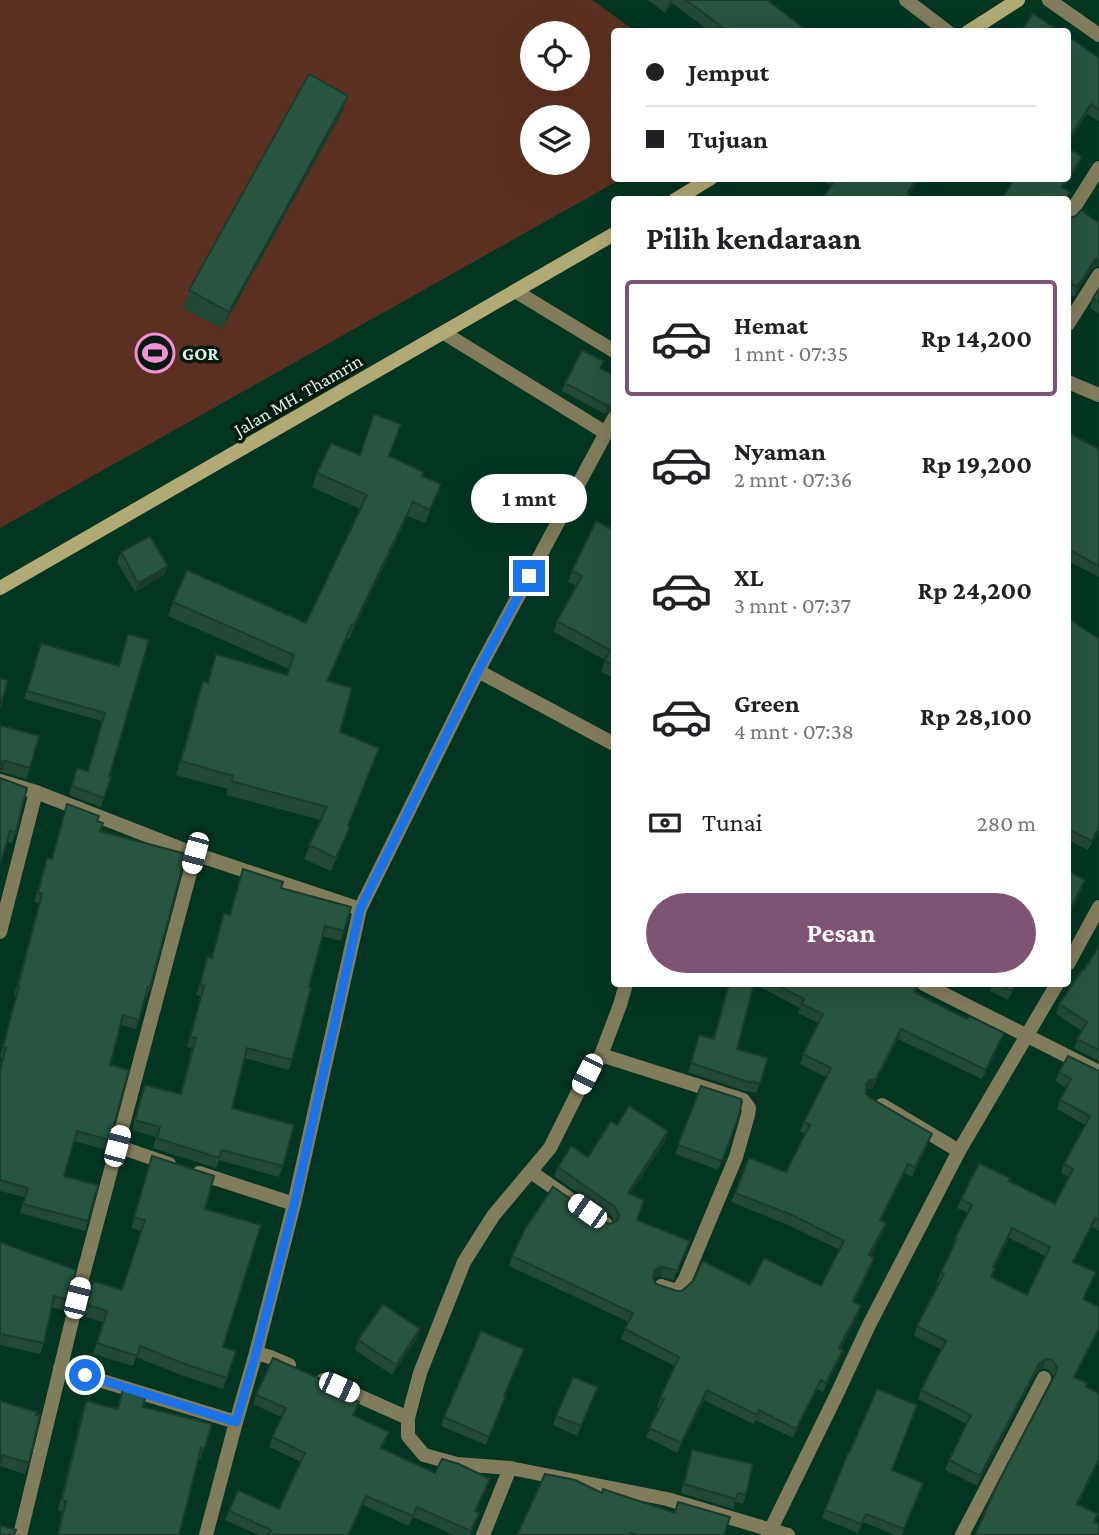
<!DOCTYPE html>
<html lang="id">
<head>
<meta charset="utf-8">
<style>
	body { margin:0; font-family:"Crimson Pro",serif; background:#f6f6f6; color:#202124; height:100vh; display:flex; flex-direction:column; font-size:26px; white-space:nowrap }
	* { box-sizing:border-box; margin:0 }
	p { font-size:23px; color:#757577 }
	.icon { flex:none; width:38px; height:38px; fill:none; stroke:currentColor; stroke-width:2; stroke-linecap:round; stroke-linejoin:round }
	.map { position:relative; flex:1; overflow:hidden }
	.sheet { position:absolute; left:611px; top:196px; width:460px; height:791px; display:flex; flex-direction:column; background:#fff; border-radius:7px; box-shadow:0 7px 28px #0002 }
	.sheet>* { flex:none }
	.hud { position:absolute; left:611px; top:28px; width:460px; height:154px; border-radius:7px; box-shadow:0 7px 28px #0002; display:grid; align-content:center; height:154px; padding:0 35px; background:#fff }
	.controls { position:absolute; left:520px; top:21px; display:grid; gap:14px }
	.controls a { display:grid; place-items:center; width:70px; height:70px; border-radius:50%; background:#fff; box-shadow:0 7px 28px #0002; font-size:35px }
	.end { position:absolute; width:32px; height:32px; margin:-16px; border:9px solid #1a73e8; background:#fff; box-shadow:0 0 0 4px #fff }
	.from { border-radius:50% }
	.bubble { position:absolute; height:49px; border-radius:24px; background:#fff; box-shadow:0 7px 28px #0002; font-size:23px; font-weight:700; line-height:49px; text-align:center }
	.car { position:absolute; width:21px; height:42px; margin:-21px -10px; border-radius:9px; box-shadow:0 0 5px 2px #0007; background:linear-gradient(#fff 24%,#345 0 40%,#fff 0 76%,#345 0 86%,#fff 0) }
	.hud b { display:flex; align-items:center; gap:24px; height:66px; font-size:26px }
	.hud b+b { border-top:2px solid #e0e0e0 }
	.hud i { width:18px; height:18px; background:#202124 }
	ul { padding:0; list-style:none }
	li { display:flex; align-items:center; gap:21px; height:116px; margin:0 14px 10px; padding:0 21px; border:4px solid transparent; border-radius:7px }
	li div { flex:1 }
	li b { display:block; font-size:26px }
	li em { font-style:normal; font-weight:700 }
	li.current { border-color:#7f5373 }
	li>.icon { width:63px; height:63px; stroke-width:1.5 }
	h2 { padding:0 35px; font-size:32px; line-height:84px }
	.pay { display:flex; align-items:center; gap:18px; height:77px; padding:0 35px; font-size:26px }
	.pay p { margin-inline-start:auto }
	.primary-button { display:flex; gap:14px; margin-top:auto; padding:14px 35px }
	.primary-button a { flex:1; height:80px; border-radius:42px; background:#7f5373; color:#fff; font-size:28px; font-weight:700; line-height:80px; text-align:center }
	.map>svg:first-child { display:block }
	.green { fill:#5c3020; fill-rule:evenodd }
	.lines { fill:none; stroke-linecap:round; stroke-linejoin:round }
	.minor { stroke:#817c5c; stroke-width:14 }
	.secondary { stroke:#b2aa74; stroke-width:14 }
	.wall { fill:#224936; fill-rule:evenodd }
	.shaded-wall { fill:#1b3c2c }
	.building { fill:#27553f; stroke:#1b3c2c; stroke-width:2; fill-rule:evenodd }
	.route { stroke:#1a73e8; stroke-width:9 }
	.labels { text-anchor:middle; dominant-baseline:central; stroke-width:7; stroke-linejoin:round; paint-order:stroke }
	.poi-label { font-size:19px; font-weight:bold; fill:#daf3e4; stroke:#061910; text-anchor:start }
	.street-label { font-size:19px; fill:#daf3e4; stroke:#061910 }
</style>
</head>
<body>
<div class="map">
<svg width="1099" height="1535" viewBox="0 0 1099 1535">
	<rect width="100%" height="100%" fill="#023621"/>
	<path class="green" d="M0 0H592L635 31 614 32V178L621 179 0 528ZM532 33H578V79H532ZM532 117H578V163H532Z"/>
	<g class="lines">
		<g class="minor">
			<polyline points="906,0 948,32"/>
			<polyline points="1049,0 1099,35"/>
			<polyline points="1068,217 1099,168"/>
			<polyline points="515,291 614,351"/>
			<polyline points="1068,324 1099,275"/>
			<polyline points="444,333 606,433"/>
			<polyline points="1068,382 1099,395"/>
			<polyline points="478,671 614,744"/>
			<polyline points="0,781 36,792 195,854 360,909"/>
			<polyline points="0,932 36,792"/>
			<polyline points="1068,964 1099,907"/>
			<polyline points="626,984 620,1005 601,1055 587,1074 550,1148 493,1216 464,1262 420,1373 408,1418 408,1436 424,1455 457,1464 510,1468 667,1499 788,1535"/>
			<polyline points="924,984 1099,1072"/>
			<polyline points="601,1055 743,1100 749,1108 748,1115 736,1157 685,1279 681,1286 676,1291 661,1286"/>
			<polyline points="882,1105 959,1151"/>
			<polyline points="117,1146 169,1164"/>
			<polyline points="531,1172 606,1224"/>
			<polyline points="199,1173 294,1204 256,1353"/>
			<polyline points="294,1204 360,909 478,671 614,418"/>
			<polyline points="60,1368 236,1422 206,1535"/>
			<polyline points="323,1380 408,1418"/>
			<polyline points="236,1422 256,1353 270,1357 289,1365"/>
			<polyline points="20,1535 83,1275 195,854"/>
			<polyline points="483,1535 510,1468"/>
			<polyline points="768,1535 836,1396 869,1325 959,1151 1057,984"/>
			<polyline points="962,1535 1044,1378"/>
		</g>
		<g class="secondary">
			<polyline points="968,32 1018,0"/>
			<polyline points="675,200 711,178"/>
			<polyline points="0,588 614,234"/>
		</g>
	</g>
	<g class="wall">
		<polygon points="648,0 771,0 770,2 809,32 711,32 672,3 665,13"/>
		<polygon points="1068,36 1099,58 1099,121 1087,114 1068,145"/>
		<polygon points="342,113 222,329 183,308 189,290"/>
		<polygon points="826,178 920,178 909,195 831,186 825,182"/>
		<polygon points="1068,216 1099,223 1099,266 1091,269 1074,297 1068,292"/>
		<polygon points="1099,289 1099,314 1090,308 1093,298"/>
		<polygon points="601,368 614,375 614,409 605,414 562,391 565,383"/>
		<polygon points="614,437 614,450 610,448"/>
		<polygon points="1068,440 1099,449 1099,577 1068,561"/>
		<polygon points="360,455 389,456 422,476 441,484 425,523 408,516 349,639 347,638 328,681 340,732 349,826 350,827 331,871 304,859 321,820 226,795 228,789 176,775 198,695 203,681 207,683 216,654 287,675 289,669 168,616 173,602 306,623 360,509 312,487 317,473"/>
		<polygon points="614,530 614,678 601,672 605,660 554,632 557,621 577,586 568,582 572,571"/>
		<polygon points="121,552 164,575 135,592 117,562"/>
		<polygon points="1068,618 1099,639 1099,830 1088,850 1068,840"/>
		<polygon points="128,634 109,777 111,777 101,807 69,795 77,768 88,771 102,721 24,699 41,643 118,666"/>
		<polygon points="0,725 30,768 26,779 2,772"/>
		<polygon points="0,778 16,832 12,843 7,842"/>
		<polygon points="67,804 97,821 150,988 147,997 145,997 136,1029 121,1025 110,1065 110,1140 106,1150 74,1141 64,1176 88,1221 85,1231 20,1213 24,1197 0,1191 0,1067 2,1058 0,1056 16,996 14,995 39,903 34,902 44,867 47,858 51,859"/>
		<polygon points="243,869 281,888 344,931 341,941 322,936 309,987 292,1060 289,1070 245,1058 232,1108 283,1166 279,1177 219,1160 216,1168 153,1148 156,1137 132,1130 145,1085 180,1094 192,1048 187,1047 201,996 196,995 204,967 207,957 211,958 224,913 229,915"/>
		<polygon points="1099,946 1099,1061 1074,1048 1082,1031 1056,1014 1059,1004 1084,970"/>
		<polygon points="728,984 919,984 915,993 1000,1043 982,1079 898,1039 872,1089 867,1089 866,1093 869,1097 928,1144 912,1177 905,1173 881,1220 883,1232 871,1256 871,1267 854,1302 861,1306 858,1315 841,1348 843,1350 840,1359 823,1392 817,1389 793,1438 756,1420 753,1424 704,1400 677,1453 646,1437 659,1408 657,1407 660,1398 675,1366 621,1339 629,1322 509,1266 512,1256 604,1222 609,1224 614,1222 612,1217 554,1176 558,1167 588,1157 617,1125 665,1141 630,1194 637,1220 690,1241 673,1280 661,1277 656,1277 653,1279 656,1284 677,1291 750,1285 821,1286 840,1250 788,1225 731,1202 749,1158 786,1172 805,1134 800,1131 804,1122 826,1077 800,1064 803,1054 819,1023 798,1013 800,1008 754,984 737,1049 760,1084 756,1093 748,1091 748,1092 688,1072 699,1035 713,1039"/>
		<polygon points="990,984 1017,984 1008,1000 990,991 992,985"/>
		<path d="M1099 1071V1231L1092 1227 1074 1262 1096 1272 1084 1300 1099 1330 1075 1377 1086 1387 1099 1393V1465L1098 1464 975 1535 1054 1377 1049 1370 1043 1368 1036 1373 977 1486 945 1470 949 1460 967 1424 918 1399 921 1390 942 1350 914 1336 917 1326 939 1283 937 1282 941 1272 952 1248 955 1238 968 1213 957 1208 961 1199 1009 1181 1055 1204 1069 1177 1061 1173 1064 1164 1085 1125 1057 1109 1060 1100 1067 1088 1055 1081 1059 1072ZM1009 1238 1045 1256 1027 1295 992 1277 994 1268Z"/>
		<polygon points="701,1086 738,1118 718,1170 675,1154"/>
		<polygon points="152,1156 205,1209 223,1347 236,1351 223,1389 181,1375 136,1357 133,1366 93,1354 103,1322 83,1316 89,1291 93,1281 122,1290 141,1231 131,1228"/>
		<polygon points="0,1242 68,1300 64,1311 52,1307 44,1343 40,1354 0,1345"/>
		<polygon points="417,1338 392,1375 355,1350 358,1340"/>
		<polygon points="598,1387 577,1436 553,1425 556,1416"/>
		<polygon points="123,1388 143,1407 212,1424 200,1460 198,1459 179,1535 57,1535 62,1511 58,1510 82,1412 86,1401 117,1408"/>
		<polygon points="340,1392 354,1415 386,1441 382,1449 435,1473 490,1479 476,1511 475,1522 470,1535 454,1535 413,1517 409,1526 363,1505 349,1535 258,1535 225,1520 229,1511 279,1509 301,1462 269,1447 281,1417 253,1404 256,1395"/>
		<polygon points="505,1396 506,1396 503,1405 486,1445 441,1426 444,1417"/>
		<polygon points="0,1401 29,1463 25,1474 0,1466"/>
		<polygon points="692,1450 746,1495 743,1504 735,1502 733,1509 681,1493 689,1459"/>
		<polygon points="848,1453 923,1483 902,1535 895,1535 863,1522 858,1533 822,1518"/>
	</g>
	<g class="shaded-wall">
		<polygon points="670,0 673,0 665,13 669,2"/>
		<polygon points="348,96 342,113 222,329 229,312"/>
		<polygon points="1091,104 1087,114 1068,145 1068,140"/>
		<polygon points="1082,157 1078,166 1058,197 1062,187"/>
		<polygon points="917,178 920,178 906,200 907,194"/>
		<polygon points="1099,258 1099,265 1091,269 1074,297 1077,287 1095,260"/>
		<polygon points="614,402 613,408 605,414 608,406"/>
		<polygon points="413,502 408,516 349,639 354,625"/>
		<polygon points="168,566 164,575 135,592 138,583"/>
		<polygon points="352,624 347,638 322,695 327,681"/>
		<polygon points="1,761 6,761 2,772 0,772 0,762"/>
		<polygon points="350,827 345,840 331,871 336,858"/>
		<polygon points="1085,880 1082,890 1068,919 1068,917"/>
		<polygon points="901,1029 898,1039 872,1089 867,1089 862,1094 866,1084"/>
		<polygon points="1004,1033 1000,1043 982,1079 986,1070"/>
		<polygon points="668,1131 665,1141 624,1203 628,1193"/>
		<polygon points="932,1134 928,1144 912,1177 915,1167"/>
		<polygon points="908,1164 905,1173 877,1229 880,1220"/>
		<polygon points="1095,1218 1092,1227 1069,1271 1073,1262"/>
		<polygon points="886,1223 883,1232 866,1265 869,1255"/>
		<polygon points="1012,1228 1009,1238 990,1277 993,1267"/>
		<polygon points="874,1258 871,1267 849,1311 853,1301"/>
		<polygon points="660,1267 664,1267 661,1277 656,1277 652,1280 655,1270"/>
		<polygon points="861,1306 858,1315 836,1357 839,1348"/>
		<polygon points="1099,1328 1099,1330 1071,1386 1074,1377"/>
		<polygon points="420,1329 417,1338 392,1375 396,1365"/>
		<polygon points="843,1350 840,1359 823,1392 826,1383"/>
		<polygon points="1046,1359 1043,1368 1036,1373 977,1486 980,1476 1039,1364"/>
		<polygon points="821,1380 817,1389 793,1438 796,1429"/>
		<polygon points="707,1390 704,1400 677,1453 681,1443"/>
		<polygon points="1099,1459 1098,1464 1074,1514 1077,1504"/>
	</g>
	<g class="building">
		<polygon points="686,0 767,0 809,32 729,32"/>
		<polygon points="1033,13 1060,32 1021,32"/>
		<polygon points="1068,36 1099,58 1099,110 1091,104 1068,140 1068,91 1070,87 1068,85"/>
		<polygon points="309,74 348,96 229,312 189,290"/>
		<polygon points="1068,148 1082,157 1068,178"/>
		<polygon points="836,178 917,178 907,194 916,199 822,200"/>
		<polygon points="1015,178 1067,178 1062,187 1070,192 1065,200 1001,200"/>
		<polygon points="1081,210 1099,223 1099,258 1095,260 1077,287 1068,281 1068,216 1072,217 1076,216"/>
		<polygon points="1099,289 1099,302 1093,298"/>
		<polygon points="582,350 604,361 600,368 614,375 614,402 608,406 565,383"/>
		<polygon points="374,414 401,424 389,456 424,472 422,476 441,484 430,510 413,502 354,625 352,624 327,681 352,688 340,732 379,748 348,826 350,827 336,858 309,845 327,807 231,781 233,776 181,761 203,681 208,683 216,654 287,675 294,655 173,602 187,570 306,623 367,495 317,473 331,443 360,455"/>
		<polygon points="1071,434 1099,449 1099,566 1068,549 1068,440"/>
		<polygon points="596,521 614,530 614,666 605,661 610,650 557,621 582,576 572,571"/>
		<polygon points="150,536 168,566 138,583 121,552"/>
		<polygon points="1068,618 1099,639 1099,826 1092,841 1068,829"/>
		<polygon points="128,634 149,640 109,777 111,777 104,798 72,786 77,768 88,771 105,713 27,691 41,643 119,666"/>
		<polygon points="0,678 8,680 0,708"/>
		<polygon points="0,725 39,736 30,768 6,761 0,762"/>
		<polygon points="0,778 27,788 16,832 10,831 0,865"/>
		<polygon points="67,804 99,816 97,821 103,823 100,831 186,854 150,988 148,987 139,1020 123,1015 110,1065 129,1070 110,1140 77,1131 64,1176 98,1185 88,1221 23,1204 28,1188 0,1180 0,1071 6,1048 3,1047 19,986 18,986 42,894 38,893 47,858 52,859"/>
		<polygon points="243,869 283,882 281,888 351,907 344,931 325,926 309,987 311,988 292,1060 247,1048 232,1108 294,1125 283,1166 222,1150 219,1158 157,1138 160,1127 135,1120 145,1085 181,1094 196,1038 190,1037 204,986 200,985 207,957 212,958 224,913 230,915"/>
		<polygon points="1068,871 1085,880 1068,914"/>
		<polygon points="1099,946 1099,1050 1077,1039 1087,1022 1059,1004 1083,969 1084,970"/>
		<polygon points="729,984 754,984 737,1049 768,1058 760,1084 752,1081 751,1083 691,1063 699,1035 714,1039"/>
		<polygon points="775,984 919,984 914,992 967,1019 969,1016 1004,1033 986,1070 901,1029 876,1079 870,1080 866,1084 866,1093 869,1097 932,1134 915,1167 908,1164 880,1220 886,1223 869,1255 874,1258 853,1301 861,1306 839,1348 843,1350 826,1383 821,1380 796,1429 759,1410 757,1415 707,1390 681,1443 649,1428 664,1399 660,1398 679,1357 625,1329 633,1313 512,1256 525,1229 553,1187 604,1222 609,1224 617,1221 619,1215 615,1207 558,1167 571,1146 588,1157 611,1121 617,1125 629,1106 668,1131 628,1193 644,1200 637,1220 690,1241 677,1271 664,1267 660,1267 655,1270 653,1278 656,1284 677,1291 682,1291 693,1281 703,1261 750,1285 764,1258 821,1286 844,1241 792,1215 735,1193 749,1158 786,1172 810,1125 804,1122 831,1068 803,1054 823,1014 802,1004 804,999"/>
		<polygon points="997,984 1015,984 1012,991"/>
		<path d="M1068 1056 1099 1071V1220L1095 1218 1073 1262 1096 1272 1083 1299 1099 1307V1328L1074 1377 1087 1383 1086 1387 1099 1393V1459L1077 1504 1098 1514 1094 1522 1099 1524V1535H975L997 1485 1056 1373 1057 1367 1052 1360 1046 1359 1039 1364 980 1476 949 1460 971 1415 921 1390 946 1341 917 1326 944 1274 941 1272 957 1239 955 1238 972 1205 961 1199 979 1163 1010 1178 1009 1181 1055 1204 1073 1169 1064 1164 1090 1116 1060 1100 1071 1079 1059 1072ZM1012 1228 1050 1247 1027 1295 991 1277 995 1268 993 1267Z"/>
		<polygon points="701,1086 741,1099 742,1101 738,1118 722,1161 678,1145"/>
		<polygon points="152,1156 214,1176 205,1209 261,1225 223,1347 236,1351 227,1378 185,1364 140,1346 137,1356 97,1343 107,1311 87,1305 93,1281 122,1290 145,1220 134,1217"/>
		<polygon points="0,1242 76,1270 68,1300 54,1296 44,1343 0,1334"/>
		<polygon points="383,1304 420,1329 396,1365 358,1340"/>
		<polygon points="481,1331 524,1349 504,1396 506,1396 489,1437 444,1417"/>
		<polygon points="273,1358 341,1388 339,1392 359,1402 353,1415 389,1432 381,1448 435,1473 442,1459 459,1464 490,1479 475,1511 479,1513 471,1531 417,1507 413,1516 366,1496 348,1535 269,1535 271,1530 229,1511 238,1490 279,1509 305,1453 272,1437 286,1408 256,1395"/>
		<polygon points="573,1377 598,1387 581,1426 556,1416"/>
		<polygon points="123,1388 146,1393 143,1407 212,1424 204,1449 201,1448 179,1535 58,1535 66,1501 62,1500 86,1401 118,1409"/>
		<polygon points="877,1389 917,1405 892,1470 923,1483 904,1529 866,1514 861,1524 825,1510 848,1453 849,1453"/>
		<polygon points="0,1401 37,1412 36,1415 40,1415 29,1463 2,1455 0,1464"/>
		<polygon points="692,1450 753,1464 746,1495 738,1493 736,1499 684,1484"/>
		<polygon points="545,1474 575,1480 602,1493 603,1489 675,1513 678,1502 730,1517 724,1535 637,1535 632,1533 631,1535 517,1535"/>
		<polygon points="0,1525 16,1530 14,1535 0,1535"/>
	</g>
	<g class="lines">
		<polyline class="route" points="85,1375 236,1422 256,1353 294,1205 360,909 478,671 529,576"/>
	</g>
	<defs>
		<symbol id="stadium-ring" viewBox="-11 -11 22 22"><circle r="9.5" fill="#061910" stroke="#f491d3" stroke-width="1.5"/><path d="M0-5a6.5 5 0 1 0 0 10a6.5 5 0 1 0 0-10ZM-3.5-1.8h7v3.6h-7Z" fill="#f491d3"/></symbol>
	</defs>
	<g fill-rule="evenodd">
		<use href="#stadium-ring" x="133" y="331" width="44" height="44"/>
	</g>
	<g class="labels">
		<g class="poi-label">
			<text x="182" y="353">GOR</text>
		</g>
		<g class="street-label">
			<text transform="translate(298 395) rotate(-30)">Jalan MH. Thamrin</text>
		</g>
	</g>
</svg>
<div class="controls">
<a><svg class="icon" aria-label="locate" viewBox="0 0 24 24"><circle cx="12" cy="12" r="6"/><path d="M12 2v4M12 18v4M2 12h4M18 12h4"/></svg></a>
<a><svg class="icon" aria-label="layers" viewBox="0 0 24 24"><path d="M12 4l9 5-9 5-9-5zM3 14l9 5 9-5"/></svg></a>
</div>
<i class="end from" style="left:85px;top:1375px"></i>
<i class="end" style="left:529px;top:576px"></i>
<div class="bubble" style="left:471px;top:474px;width:116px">1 mnt</div>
<i class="car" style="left:195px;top:853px;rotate:195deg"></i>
<i class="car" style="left:587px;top:1074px;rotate:207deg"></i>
<i class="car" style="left:117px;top:1146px;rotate:15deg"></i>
<i class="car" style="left:587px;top:1211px;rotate:305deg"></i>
<i class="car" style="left:77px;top:1298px;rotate:14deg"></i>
<i class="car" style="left:339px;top:1387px;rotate:114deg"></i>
<div class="hud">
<b><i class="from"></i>Jemput</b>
<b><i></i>Tujuan</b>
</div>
<section class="sheet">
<h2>Pilih kendaraan</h2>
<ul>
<li class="current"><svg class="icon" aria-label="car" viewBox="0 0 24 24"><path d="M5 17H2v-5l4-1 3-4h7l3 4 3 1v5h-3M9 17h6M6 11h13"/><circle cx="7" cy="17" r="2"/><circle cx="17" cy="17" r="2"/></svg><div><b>Hemat</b><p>1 mnt · 07:35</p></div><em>Rp 14,200</em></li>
<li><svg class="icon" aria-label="car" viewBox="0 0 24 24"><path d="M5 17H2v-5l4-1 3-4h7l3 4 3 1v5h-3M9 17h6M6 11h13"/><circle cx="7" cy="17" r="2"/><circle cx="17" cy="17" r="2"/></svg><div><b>Nyaman</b><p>2 mnt · 07:36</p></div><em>Rp 19,200</em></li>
<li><svg class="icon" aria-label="car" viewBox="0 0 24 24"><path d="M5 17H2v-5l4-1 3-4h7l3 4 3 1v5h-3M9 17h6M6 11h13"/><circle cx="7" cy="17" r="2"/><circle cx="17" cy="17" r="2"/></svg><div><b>XL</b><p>3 mnt · 07:37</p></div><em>Rp 24,200</em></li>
<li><svg class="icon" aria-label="car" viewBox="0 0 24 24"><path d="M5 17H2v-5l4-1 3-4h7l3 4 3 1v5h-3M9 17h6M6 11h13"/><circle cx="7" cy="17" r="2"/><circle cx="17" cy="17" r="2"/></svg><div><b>Green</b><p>4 mnt · 07:38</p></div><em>Rp 28,100</em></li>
</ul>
<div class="pay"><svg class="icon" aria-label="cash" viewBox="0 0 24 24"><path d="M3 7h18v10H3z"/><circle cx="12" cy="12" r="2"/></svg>Tunai<p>280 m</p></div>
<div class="primary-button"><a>Pesan</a></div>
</section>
</div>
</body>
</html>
